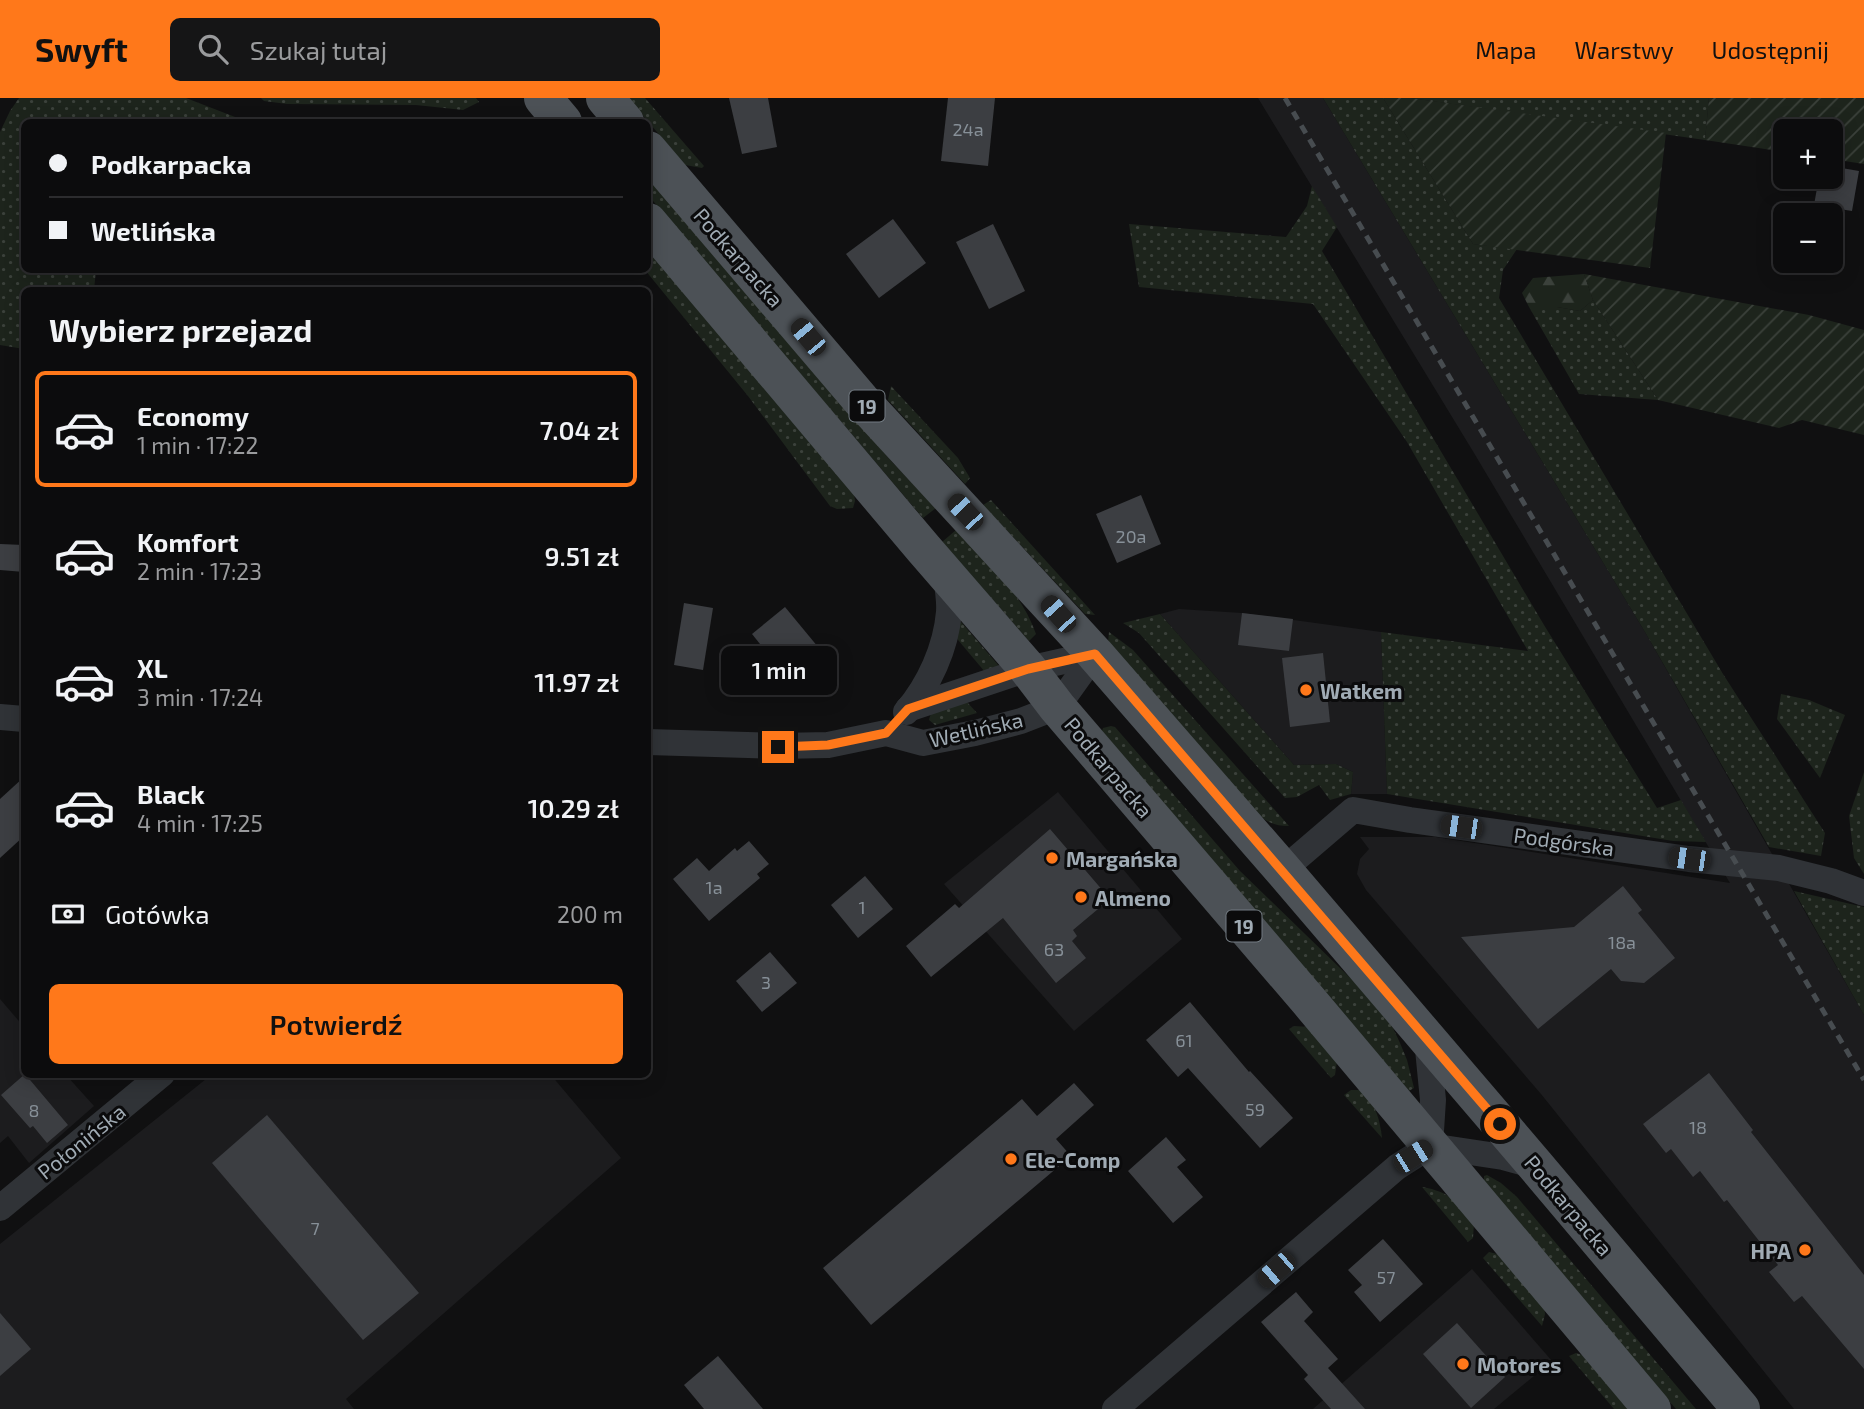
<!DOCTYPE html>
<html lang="pl">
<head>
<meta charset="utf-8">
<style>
	body { margin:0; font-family:"Exo 2",sans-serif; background:#151516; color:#f1f3f6; height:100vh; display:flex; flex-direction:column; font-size:26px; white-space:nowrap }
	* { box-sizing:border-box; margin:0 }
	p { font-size:23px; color:#9a9b9d }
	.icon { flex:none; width:38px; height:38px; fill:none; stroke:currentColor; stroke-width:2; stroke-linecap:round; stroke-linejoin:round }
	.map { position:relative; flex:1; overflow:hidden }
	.panel { position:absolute; left:21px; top:189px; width:630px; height:791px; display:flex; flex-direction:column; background:#0c0c0d; border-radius:10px; box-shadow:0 4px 18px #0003,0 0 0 2px #2c2c2e }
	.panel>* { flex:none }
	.top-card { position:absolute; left:21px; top:21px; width:630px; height:154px; border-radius:10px; box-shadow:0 4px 18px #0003,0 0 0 2px #2c2c2e; display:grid; align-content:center; height:154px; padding:0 28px; background:#0c0c0d }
	.controls { position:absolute; left:1773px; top:21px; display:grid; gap:14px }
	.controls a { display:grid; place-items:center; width:70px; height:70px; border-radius:10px; background:#0c0c0d; box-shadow:0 4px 18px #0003,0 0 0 2px #2c2c2e; font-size:35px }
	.end { position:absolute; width:32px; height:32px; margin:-16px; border:9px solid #ff781a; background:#111; box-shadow:0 0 0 4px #111 }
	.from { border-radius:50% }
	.bubble { position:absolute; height:49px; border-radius:10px; background:#0c0c0d; box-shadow:0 4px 18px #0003,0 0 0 2px #2c2c2e; font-size:23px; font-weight:600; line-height:49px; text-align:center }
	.car { position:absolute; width:21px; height:42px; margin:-21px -10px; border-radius:9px; box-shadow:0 0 5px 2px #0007; background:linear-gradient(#222 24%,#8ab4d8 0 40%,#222 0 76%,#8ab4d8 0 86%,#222 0) }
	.top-card b { display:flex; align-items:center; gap:24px; height:66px; font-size:26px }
	.top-card b+b { border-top:2px solid #2c2c2e }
	.top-card i { width:18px; height:18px; background:#f1f3f6 }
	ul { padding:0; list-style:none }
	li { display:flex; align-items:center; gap:21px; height:116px; margin:0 14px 10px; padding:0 14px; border:4px solid transparent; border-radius:10px }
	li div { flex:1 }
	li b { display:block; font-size:26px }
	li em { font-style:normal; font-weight:600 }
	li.on { border-color:#ff781a }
	li>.icon { width:63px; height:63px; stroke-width:1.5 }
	h2 { padding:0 28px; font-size:32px; line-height:84px }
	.pay { display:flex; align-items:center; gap:18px; height:77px; padding:0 28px; font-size:26px }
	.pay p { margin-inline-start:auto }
	.button { display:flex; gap:14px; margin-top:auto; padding:14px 28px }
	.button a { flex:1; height:80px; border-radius:10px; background:#ff781a; color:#111; font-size:28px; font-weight:600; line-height:80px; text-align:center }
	header { display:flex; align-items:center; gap:42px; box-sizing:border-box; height:98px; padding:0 35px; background:#ff781a; color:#111 }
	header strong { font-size:33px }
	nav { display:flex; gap:38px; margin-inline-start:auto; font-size:24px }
	.search { width:490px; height:63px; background:#151516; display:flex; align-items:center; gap:18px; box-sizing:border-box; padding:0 24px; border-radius:10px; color:#9a9b9d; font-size:26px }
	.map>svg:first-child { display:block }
	.built { fill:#1c1c1e }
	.grass { fill:url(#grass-dots) }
	.forest { fill:url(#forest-firs) }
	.garden { fill:url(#garden-furrows) }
	.building { fill:#3c3e42 }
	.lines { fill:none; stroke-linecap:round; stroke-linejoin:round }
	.street { stroke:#303337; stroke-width:26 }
	.primary { stroke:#4c5156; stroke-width:38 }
	.rail { stroke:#474c50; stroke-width:5; stroke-dasharray:9 7; stroke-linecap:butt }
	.route { stroke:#ff781a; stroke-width:9 }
	.poi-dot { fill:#ff781a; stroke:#0b0b0c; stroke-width:2.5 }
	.labels { text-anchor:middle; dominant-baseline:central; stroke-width:6; stroke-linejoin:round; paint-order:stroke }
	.number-label { font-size:18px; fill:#879098 }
	.shield { fill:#0b0b0c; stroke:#737b82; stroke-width:2 }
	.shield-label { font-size:19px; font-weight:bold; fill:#a0abb4 }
	.street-label { font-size:21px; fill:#a0abb4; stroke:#0b0b0c }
	.poi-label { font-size:21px; font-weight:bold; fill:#a0abb4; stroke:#0b0b0c; text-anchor:start }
</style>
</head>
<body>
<header>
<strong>Swyft</strong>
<div class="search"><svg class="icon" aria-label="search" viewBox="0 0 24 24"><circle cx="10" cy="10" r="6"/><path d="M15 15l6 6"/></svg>Szukaj tutaj</div>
<nav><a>Mapa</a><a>Warstwy</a><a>Udostępnij</a></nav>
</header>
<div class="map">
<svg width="1864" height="1311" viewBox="0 0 1864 1311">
	<defs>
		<pattern id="grass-dots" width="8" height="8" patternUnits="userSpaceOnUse" patternTransform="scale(1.75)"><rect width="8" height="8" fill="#1d241c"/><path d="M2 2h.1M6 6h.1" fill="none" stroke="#3b413b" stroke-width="1.8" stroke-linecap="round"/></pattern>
		<pattern id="forest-firs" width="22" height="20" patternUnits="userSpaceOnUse" patternTransform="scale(1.75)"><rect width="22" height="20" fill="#1d241c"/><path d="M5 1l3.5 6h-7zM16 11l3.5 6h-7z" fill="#3b413b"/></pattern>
		<pattern id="garden-furrows" width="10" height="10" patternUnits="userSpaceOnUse" patternTransform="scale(1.75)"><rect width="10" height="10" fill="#1d241c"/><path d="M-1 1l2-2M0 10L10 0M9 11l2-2" fill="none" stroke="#3b413b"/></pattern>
	</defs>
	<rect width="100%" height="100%" fill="#101011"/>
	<g class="built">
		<polygon points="1258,0 1323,0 1645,534 1864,917 1864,1311 1794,1311 1541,996 1366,792 1357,776 1360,761 1369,751 1360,739 1436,739 1730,785 1474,355"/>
		<polygon points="1179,511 1242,515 1381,534 1387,696 1351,696 1353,674 1336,666 1294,667 1160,516"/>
		<polygon points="1058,694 1182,841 1074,933 944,786"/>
		<polygon points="0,901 24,929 24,976 66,977 94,1008 29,1065 8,1038 0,1045"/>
		<polygon points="211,977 551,977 621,1060 346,1301 354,1311 0,1311 0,1146"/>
		<polygon points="1472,1171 1552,1263 1494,1311 1313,1311"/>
	</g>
	<g class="grass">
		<polygon points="19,0 186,0 248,24 24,24 24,172 96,172 94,192 24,192 24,251 0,247 0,34 10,13"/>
		<polygon points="261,0 476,0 479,4 463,12 416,7 287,6 264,3"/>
		<polygon points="628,0 645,0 704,68 702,70 685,67"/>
		<polygon points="1323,0 1383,0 1473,146 1517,151 1503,172 1499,200 1723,576 1825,735 1821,758 1769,749 1645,534"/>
		<polygon points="1410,0 1709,0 1705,42"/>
		<polygon points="648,77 892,364 936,410 923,420 648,97"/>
		<polygon points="1312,88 1337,129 1322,153 1544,527 1657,710 1681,702 1706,744 1673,743 1387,696 1381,534 1528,553 1407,344 1313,206 1139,189 1129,126 1286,139 1307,108"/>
		<polygon points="648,151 854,395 855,403 853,410 837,411 830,408 748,298 645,172 648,172"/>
		<polygon points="1593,202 1658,302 1579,296 1529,209 1557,209 1580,213"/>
		<polygon points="891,288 958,360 970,380 965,386 888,302"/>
		<polygon points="991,402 1095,517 1085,516 983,407"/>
		<path d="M956 432C987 464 1021 493 1036 536L1029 543 942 444Z"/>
		<polygon points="1160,516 1294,667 1336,666 1353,674 1351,696 1330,702 1319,687 1297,699 1285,700 1139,535 1123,525"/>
		<polygon points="956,518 999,568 985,574 953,536"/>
		<path d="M1109 534 1133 552 1289 728C1276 728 1268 725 1259 717L1108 544Z"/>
		<polygon points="1781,596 1809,602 1845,617 1820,680 1777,621"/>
		<polygon points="966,603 977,615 935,627 929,622 931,615"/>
		<polygon points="1111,628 1115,629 1240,773 1373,902 1393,930 1400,945 1407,962 1414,990 1409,993 1102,633 1103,630"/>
		<polygon points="1864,674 1864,776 1854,760 1849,718"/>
		<polygon points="1794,793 1864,809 1864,917"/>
		<polygon points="1294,928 1309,929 1337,963 1335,977 1331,980 1289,931"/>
		<path d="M1351 992H1361C1376 1009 1379 1017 1382 1040L1344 997Z"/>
		<polygon points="1487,1077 1501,1085 1517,1099 1696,1311 1676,1311 1484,1083 1484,1078"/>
		<path d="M1422 1089C1451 1094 1456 1104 1474 1125L1473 1140 1468 1144Z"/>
		<polygon points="1489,1154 1501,1157 1544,1206 1545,1216 1542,1228 1483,1160"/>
		<polygon points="1576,1255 1582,1257 1632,1311 1614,1311 1569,1258"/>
	</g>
	<polygon class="forest" points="1584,176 1593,202 1580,213 1557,209 1529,209 1522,195 1533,180"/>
	<g class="garden">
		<polygon points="1383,0 1410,0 1666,35 1650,170 1473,146"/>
		<polygon points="1709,0 1864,0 1864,66 1831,61 1830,33 1785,33 1785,54 1705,42"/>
		<polygon points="1584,176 1809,217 1864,232 1864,337 1802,322 1779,330 1658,302 1593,202"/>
	</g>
	<g class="building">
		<polygon points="729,0 768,0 777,49 742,56"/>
		<polygon points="948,0 995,0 988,68 941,63"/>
		<polygon points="1830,68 1859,73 1852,113 1814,107 1819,79 1830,79"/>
		<polygon points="893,121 926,165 879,200 846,156"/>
		<polygon points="993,126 1025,193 989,211 956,144"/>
		<polygon points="1141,397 1161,446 1117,465 1096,416"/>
		<polygon points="0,446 24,447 24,474 0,472"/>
		<polygon points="684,505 713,510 703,572 674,567"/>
		<polygon points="785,509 823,555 789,582 752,536"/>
		<polygon points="1242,515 1293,521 1289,553 1238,547"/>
		<polygon points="1323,555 1330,624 1290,629 1282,560"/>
		<polygon points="24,679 24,738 0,760 0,701"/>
		<polygon points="1050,731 1110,801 1073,832 1077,838 1072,843 1086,860 1056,885 1003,820 931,879 906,848 955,806 959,810"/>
		<polygon points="749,743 769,766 757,776 760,780 709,823 673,781 697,760 709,773 735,750 737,753"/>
		<polygon points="865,778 893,811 858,840 831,807"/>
		<polygon points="1623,788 1642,812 1638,815 1675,860 1644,885 1621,883 1611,871 1538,931 1461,839 1574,829"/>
		<polygon points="770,854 797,885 762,914 736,883"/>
		<polygon points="1190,904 1249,974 1250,973 1293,1020 1260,1050 1188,970 1178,979 1146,942"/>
		<polygon points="1709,975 1753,1032 1751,1034 1864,1177 1864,1271 1802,1198 1794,1204 1769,1174 1778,1167 1727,1102 1724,1104 1700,1073 1693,1079 1671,1051 1666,1055 1643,1026"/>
		<polygon points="25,976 68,1027 47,1045 33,1028 30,1030 1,997"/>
		<polygon points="1074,985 1094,1007 1056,1041 1071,1058 871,1227 823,1170 1022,1001 1037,1018"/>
		<polygon points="267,1017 419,1195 363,1242 212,1065"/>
		<polygon points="1166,1039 1186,1062 1177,1069 1203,1099 1173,1125 1128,1073"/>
		<polygon points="1383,1141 1423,1186 1380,1224 1354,1194 1362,1187 1348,1172"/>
		<polygon points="1296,1194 1313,1214 1304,1223 1338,1261 1328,1270 1365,1311 1331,1311 1304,1281 1308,1277 1261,1224"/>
		<polygon points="0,1215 31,1251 0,1278"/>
		<polygon points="1457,1225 1505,1279 1471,1310 1423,1256"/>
		<polygon points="718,1258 763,1311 704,1311 684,1287"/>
	</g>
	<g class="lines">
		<g class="street">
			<polyline points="908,611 1028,571 1095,556"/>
			<path d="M906 614C929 587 946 550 949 514 950 502 947 488 946 476"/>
			<polyline points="0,619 24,621"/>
			<polyline points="648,644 778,648 828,647 886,635 923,645 975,635 1021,623 1057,609 1095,556"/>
			<polyline points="1283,772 1353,712 1410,722 1689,761 1779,770 1831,783 1864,795"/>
			<polyline points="1427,941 1433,1002 1430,1048"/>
			<polyline points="0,1110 162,976"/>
			<polyline points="1115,1311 1397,1069 1430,1048 1503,1059 1536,1068"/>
		</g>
		<g class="primary">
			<polyline points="543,0 563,24"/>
			<polyline points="605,0 625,24"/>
			<polyline points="648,52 861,302 1095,556 1283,772 1536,1068 1741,1311"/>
			<polyline points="648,124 923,450 1028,571 1057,609 1308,902 1652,1311"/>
		</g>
		<polyline class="rail" points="1285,0 1864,982"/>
	</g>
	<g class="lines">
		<polyline class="route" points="778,649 828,647 886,635 908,611 1028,571 1095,556 1500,1026"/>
	</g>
	<g class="poi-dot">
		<circle cx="1306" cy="592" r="7"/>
		<circle cx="1052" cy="760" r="7"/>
		<circle cx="1081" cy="799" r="7"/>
		<circle cx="1011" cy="1061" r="7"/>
		<circle cx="1805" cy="1152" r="7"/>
		<circle cx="1463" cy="1266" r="7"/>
	</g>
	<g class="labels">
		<g class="number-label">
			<text x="968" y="31">24a</text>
			<text x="1131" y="438">20a</text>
			<text x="714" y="789">1a</text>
			<text x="862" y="809">1</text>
			<text x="1622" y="844">18a</text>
			<text x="1054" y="851">63</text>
			<text x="766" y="884">3</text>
			<text x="1184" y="942">61</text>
			<text x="1255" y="1011">59</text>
			<text x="34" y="1012">8</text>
			<text x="1698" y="1029">18</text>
			<text x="315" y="1130">7</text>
			<text x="1386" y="1179">57</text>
		</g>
		<g class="shield">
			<rect x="849.5" y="292.5" width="35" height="31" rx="5"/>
			<rect x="1226.5" y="812.5" width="35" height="31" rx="5"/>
		</g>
		<g class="shield-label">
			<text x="867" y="308">19</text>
			<text x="1244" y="828">19</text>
		</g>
		<g class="street-label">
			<text transform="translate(739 159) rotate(49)">Podkarpacka</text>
			<text transform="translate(976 631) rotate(-13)">Wetlińska</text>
			<text transform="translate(1109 669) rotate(50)">Podkarpacka</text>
			<text transform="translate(1564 743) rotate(8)">Podgórska</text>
			<text transform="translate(81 1043) rotate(-39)">Połonińska</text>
			<text transform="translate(1569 1107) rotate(50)">Podkarpacka</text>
		</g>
		<g class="poi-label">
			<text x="1320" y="592">Watkem</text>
			<text x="1066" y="760">Margańska</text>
			<text x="1095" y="799">Almeno</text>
			<text x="1025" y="1061">Ele-Comp</text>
			<text x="1791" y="1152" text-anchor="end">HPA</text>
			<text x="1477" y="1266">Motores</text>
		</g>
	</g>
</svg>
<div class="controls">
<a>+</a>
<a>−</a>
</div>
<i class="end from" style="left:1500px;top:1026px"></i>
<i class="end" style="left:778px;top:649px"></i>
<div class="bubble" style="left:721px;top:548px;width:116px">1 min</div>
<i class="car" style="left:808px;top:239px;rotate:320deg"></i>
<i class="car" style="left:965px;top:414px;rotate:317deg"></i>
<i class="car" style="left:1058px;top:516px;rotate:318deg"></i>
<i class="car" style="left:1461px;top:729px;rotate:278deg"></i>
<i class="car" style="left:1689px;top:761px;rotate:278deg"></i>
<i class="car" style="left:1413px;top:1058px;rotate:58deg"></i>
<i class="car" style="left:1276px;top:1172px;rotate:229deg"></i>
<div class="top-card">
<b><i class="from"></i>Podkarpacka</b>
<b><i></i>Wetlińska</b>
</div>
<section class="panel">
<h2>Wybierz przejazd</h2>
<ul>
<li class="on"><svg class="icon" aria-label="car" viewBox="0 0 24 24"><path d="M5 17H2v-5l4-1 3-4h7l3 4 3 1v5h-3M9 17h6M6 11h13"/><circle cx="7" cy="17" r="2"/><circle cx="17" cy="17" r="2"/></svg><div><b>Economy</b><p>1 min · 17:22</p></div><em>7.04 zł</em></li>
<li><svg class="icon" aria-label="car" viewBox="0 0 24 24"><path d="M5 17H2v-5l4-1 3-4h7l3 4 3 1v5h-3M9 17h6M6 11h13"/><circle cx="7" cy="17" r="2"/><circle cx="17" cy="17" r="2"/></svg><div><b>Komfort</b><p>2 min · 17:23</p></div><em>9.51 zł</em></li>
<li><svg class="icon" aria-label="car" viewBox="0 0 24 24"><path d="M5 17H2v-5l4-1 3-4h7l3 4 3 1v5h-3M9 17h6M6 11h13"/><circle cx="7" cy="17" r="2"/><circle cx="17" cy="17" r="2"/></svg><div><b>XL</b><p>3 min · 17:24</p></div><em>11.97 zł</em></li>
<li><svg class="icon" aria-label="car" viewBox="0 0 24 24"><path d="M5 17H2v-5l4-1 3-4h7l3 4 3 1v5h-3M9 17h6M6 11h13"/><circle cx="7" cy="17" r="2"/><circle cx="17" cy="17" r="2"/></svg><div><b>Black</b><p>4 min · 17:25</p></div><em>10.29 zł</em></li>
</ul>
<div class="pay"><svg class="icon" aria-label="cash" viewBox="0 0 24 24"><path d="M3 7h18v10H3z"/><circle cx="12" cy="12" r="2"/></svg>Gotówka<p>200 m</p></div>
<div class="button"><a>Potwierdź</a></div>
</section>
</div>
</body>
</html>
